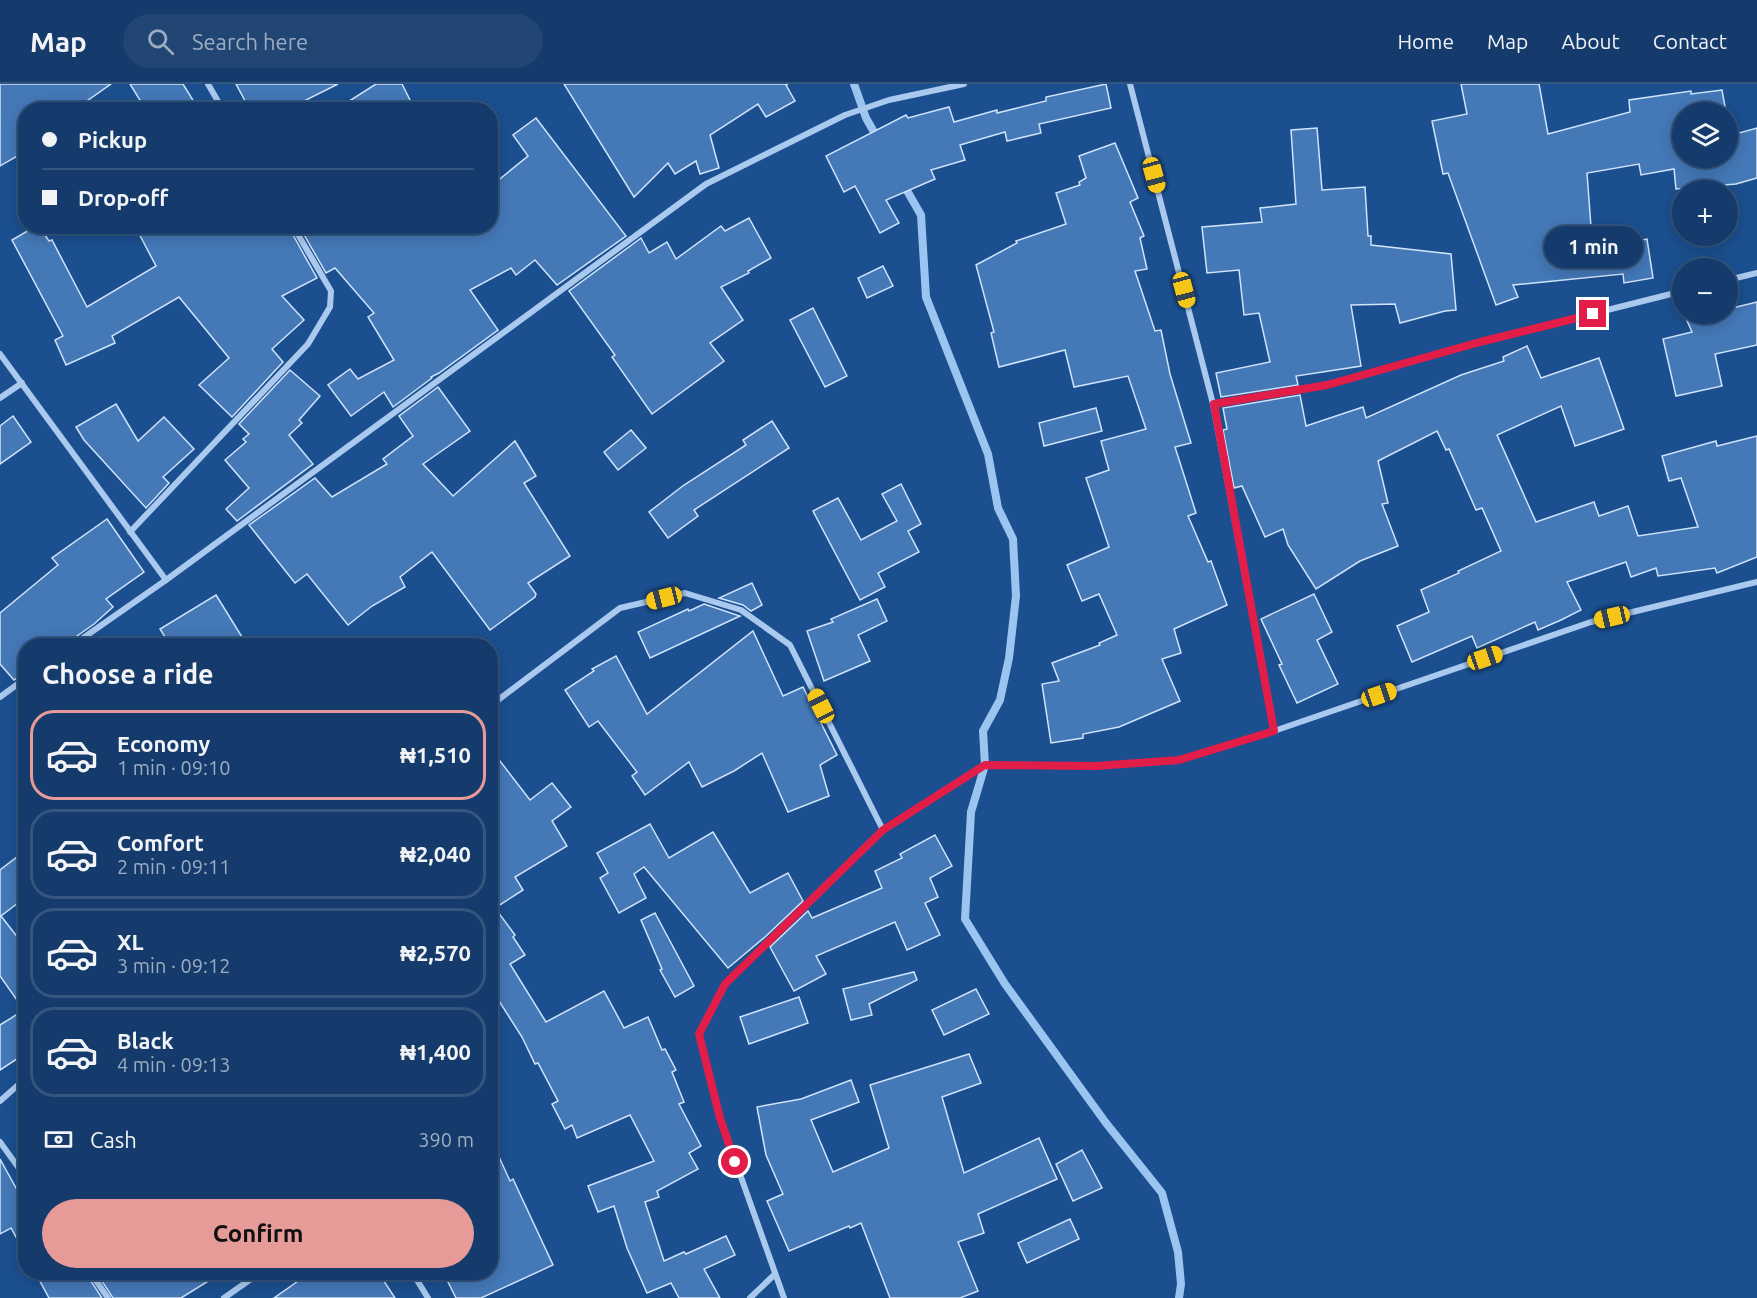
<!DOCTYPE html>
<html lang="en">
<head>
<meta charset="utf-8">
<style>
	body { margin:0; font-family:Ubuntu,sans-serif; background:#214673; color:#f1f3f6; height:100vh; display:flex; flex-direction:column; font-size:22px; white-space:nowrap }
	* { box-sizing:border-box; margin:0 }
	p { font-size:20px; color:#9dadc1 }
	.icon { flex:none; width:33px; height:33px; fill:none; stroke:currentColor; stroke-width:2; stroke-linecap:round; stroke-linejoin:round }
	.map { position:relative; flex:1; overflow:hidden }
	.details { position:absolute; left:18px; top:554px; width:480px; height:642px; display:flex; flex-direction:column; background:#143b6b; border-radius:24px; box-shadow:0 3px 15px #0003,0 0 0 2px #33557e }
	.details>* { flex:none }
	.top-card { position:absolute; left:18px; top:18px; width:480px; height:132px; border-radius:24px; box-shadow:0 3px 15px #0003,0 0 0 2px #33557e; display:grid; align-content:center; height:132px; padding:0 24px; background:#143b6b }
	.fabs { position:absolute; left:1672px; top:18px; display:grid; gap:12px }
	.fabs a { display:grid; place-items:center; width:66px; height:66px; border-radius:50%; background:#143b6b; box-shadow:0 3px 15px #0003,0 0 0 2px #33557e; font-size:30px }
	.end { position:absolute; width:27px; height:27px; margin:-14px; border:8px solid #e11d48; background:#fff; box-shadow:0 0 0 3px #fff }
	.from { border-radius:50% }
	.bubble { position:absolute; height:42px; border-radius:21px; background:#143b6b; box-shadow:0 3px 15px #0003,0 0 0 2px #33557e; font-size:20px; font-weight:700; line-height:42px; text-align:center }
	.car { position:absolute; width:18px; height:36px; margin:-18px -9px; border-radius:8px; box-shadow:0 0 4px 2px #0007; background:linear-gradient(#f5c518 24%,#345 0 40%,#f5c518 0 76%,#345 0 86%,#f5c518 0) }
	.top-card b { display:flex; align-items:center; gap:21px; height:57px; font-size:22px }
	.top-card b+b { border-top:2px solid #33557e }
	.top-card i { width:15px; height:15px; background:#f1f3f6 }
	ul { padding:0; list-style:none }
	li { display:flex; align-items:center; gap:18px; height:90px; margin:0 12px 9px; padding:0 12px; border:3px solid #33557e; border-radius:24px }
	li div { flex:1 }
	li b { display:block; font-size:22px }
	li em { font-style:normal; font-weight:700 }
	li.selected { border-color:#e69b98 }
	li>.icon { width:54px; height:54px; stroke-width:1.5 }
	h2 { padding:0 24px; font-size:27px; line-height:72px }
	.pay { display:flex; align-items:center; gap:15px; height:66px; padding:0 24px; font-size:22px }
	.pay p { margin-inline-start:auto }
	.action { display:flex; gap:12px; margin-top:auto; padding:12px 24px }
	.action a { flex:1; height:69px; border-radius:36px; background:#e69b98; color:#111; font-size:24px; font-weight:700; line-height:69px; text-align:center }
	header { display:flex; align-items:center; gap:36px; box-sizing:border-box; height:84px; padding:0 30px; background:#143b6b; border-bottom:2px solid #33557e }
	header strong { font-size:28px }
	nav { display:flex; gap:33px; margin-inline-start:auto; font-size:21px }
	.search { width:420px; height:54px; background:#214673; display:flex; align-items:center; gap:15px; box-sizing:border-box; padding:0 21px; border-radius:33px; color:#9dadc1; font-size:22px }
	.map>svg:first-child { display:block }
	.lines { fill:none; stroke-linecap:round; stroke-linejoin:round }
	.stream { stroke:#9cc4f0; stroke-width:8 }
	.building { fill:#4478b7; stroke:#cfe3fa; stroke-width:1.5 }
	.minor { stroke:#a9c9ee; stroke-width:6 }
	.route { stroke:#e11d48; stroke-width:8 }
</style>
</head>
<body>
<header>
<strong>Map</strong>
<div class="search"><svg class="icon" aria-label="search" viewBox="0 0 24 24"><circle cx="10" cy="10" r="6"/><path d="M15 15l6 6"/></svg>Search here</div>
<nav><a>Home</a><a>Map</a><a>About</a><a>Contact</a></nav>
</header>
<div class="map">
<svg width="1757" height="1214" viewBox="0 0 1757 1214">
	<rect width="100%" height="100%" fill="#1b4f8f"/>
	<g class="lines">
		<g class="stream">
			<polyline points="854,0 866,34 878,55"/>
			<polyline points="902,98 921,131 926,213 988,370 998,424 1013,455 1016,512 1009,574 1000,616 983,647 985,681 971,728 965,835 1005,900 1106,1039 1162,1109 1178,1168 1181,1200 1179,1214"/>
		</g>
	</g>
	<g class="building">
		<polygon points="0,0 111,0 74,26 26,26 26,67 0,82"/>
		<polygon points="130,0 183,0 199,26 146,26"/>
		<polygon points="236,0 338,0 286,26 250,26"/>
		<polygon points="376,0 402,0 415,26 335,26"/>
		<polygon points="564,0 788,0 786,1 795,17 766,33 758,20 710,51 719,84 700,90 696,77 675,90 668,79 634,113"/>
		<polygon points="1106,0 1111,24 1039,40 1041,49 1007,57 1005,48 960,61 965,76 931,86 935,95 886,116 899,139 880,149 855,102 844,108 826,72 906,31 908,34 949,23 954,38 997,26 997,29 1046,17 1046,13"/>
		<polygon points="1461,0 1539,0 1548,50 1630,28 1629,16 1691,7 1691,10 1722,6 1726,28 1683,28 1683,74 1728,74 1728,52 1757,44 1757,94 1736,100 1676,105 1674,85 1641,91 1639,80 1587,89 1591,143 1610,141 1612,161 1647,155 1653,194 1624,199 1623,190 1513,201 1518,213 1496,221 1448,89 1443,90 1432,37 1467,30"/>
		<polygon points="536,34 626,152 557,201 535,176 516,191 511,184 470,206 498,246 439,289 431,293 432,294 393,323 384,308 351,332 328,301 350,285 358,295 394,276 368,233 374,229 335,184 326,189 299,142 490,142 490,103 528,72 513,51"/>
		<polygon points="1317,44 1322,106 1365,103 1368,152 1371,152 1371,161 1451,170 1456,226 1445,227 1400,239 1395,220 1351,221 1361,282 1296,292 1298,301 1221,313 1216,289 1270,278 1259,229 1244,231 1239,186 1207,189 1202,143 1262,138 1260,124 1296,120 1291,46"/>
		<polygon points="1115,59 1138,114 1130,118 1144,152 1140,154 1147,185 1135,187 1155,247 1161,246 1170,290 1191,359 1175,363 1196,429 1188,432 1208,478 1211,477 1227,521 1174,545 1181,569 1162,575 1180,617 1119,643 1083,650 1083,654 1051,659 1042,600 1059,597 1052,579 1100,561 1099,559 1117,551 1099,510 1082,517 1067,481 1109,463 1086,394 1109,386 1101,357 1146,345 1128,292 1074,303 1065,266 999,283 991,249 994,248 976,181 1017,159 1016,157 1066,140 1056,109 1080,101 1079,98 1086,94 1079,72"/>
		<polygon points="749,134 771,174 748,187 749,189 721,203 743,236 710,259 724,277 652,330 612,273 615,271 569,207 641,154 649,169 667,158 676,175 721,142 725,147"/>
		<polygon points="36,142 39,142 49,157 52,156 87,223 156,182 135,142 288,142 317,194 282,212 304,236 272,265 283,278 232,333 199,301 229,274 179,213 112,252 115,259 66,281 55,256 63,252 12,156"/>
		<polygon points="883,182 893,202 867,214 858,194"/>
		<polygon points="1757,218 1757,261 1715,270 1722,302 1676,312 1663,255 1692,248 1684,230 1728,230 1728,225"/>
		<polygon points="813,224 847,292 825,303 790,236"/>
		<polygon points="1527,262 1541,294 1599,274 1624,345 1575,362 1561,322 1497,351 1536,438 1594,418 1599,432 1628,422 1638,452 1698,443 1681,394 1669,397 1662,372 1716,357 1717,362 1757,352 1757,473 1717,489 1715,484 1658,492 1656,484 1631,493 1626,478 1567,498 1581,526 1561,536 1538,546 1535,538 1477,564 1472,552 1412,578 1397,542 1429,528 1421,506 1459,489 1458,487 1501,467 1482,424 1476,426 1449,365 1446,366 1437,347 1378,377 1388,419 1382,420 1398,462 1360,477 1316,505 1288,461 1283,445 1265,453 1242,402 1234,404 1223,346 1227,345 1223,324 1300,311 1306,342 1363,323 1366,334 1461,291 1504,277 1503,273"/>
		<polygon points="290,286 320,312 299,336 302,339 289,351 313,380 237,437 226,425 249,404 225,376 246,358 243,355 249,350 239,340"/>
		<polygon points="438,303 470,347 423,380 453,412 515,357 536,392 524,399 570,472 528,499 536,510 535,513 490,546 432,468 400,493 405,503 372,522 348,541 307,490 295,499 249,441 315,394 332,413 387,380 383,375 413,352 399,332"/>
		<polygon points="116,320 138,357 164,333 194,365 163,393 169,399 146,424 84,356 76,343"/>
		<polygon points="1096,324 1102,347 1044,362 1039,339"/>
		<polygon points="13,332 31,358 0,380 0,342"/>
		<polygon points="772,337 789,364 694,426 698,432 668,454 649,428 684,401 746,361 743,356"/>
		<polygon points="631,346 646,364 618,386 604,368"/>
		<polygon points="901,400 921,440 908,447 919,468 878,489 885,503 860,516 813,427 838,414 861,456 897,437 882,410"/>
		<polygon points="107,435 144,488 106,515 113,523 94,540 70,557 68,561 26,561 26,589 14,596 0,580 0,529 58,481 52,474"/>
		<polygon points="752,499 762,521 751,527 743,521 719,514"/>
		<polygon points="1314,510 1332,548 1317,556 1338,600 1297,619 1279,581 1282,580 1261,535"/>
		<polygon points="216,511 247,561 170,561 160,545"/>
		<polygon points="877,515 887,537 858,551 870,577 824,597 807,547 833,538 831,535"/>
		<polygon points="704,520 740,532 650,574 638,548 688,525 689,527"/>
		<polygon points="753,547 783,612 803,603 837,671 820,681 829,712 788,728 762,669 734,687 702,703 689,678 645,711 632,692 637,688 598,637 589,643 565,606 594,587 592,585 616,572 647,630"/>
		<polygon points="490,664 530,716 552,699 571,723 552,737 567,762 515,793 523,806 495,824 515,851 513,853 525,871 510,880 546,938 604,907 624,944 648,933 662,966 665,965 676,986 672,988 684,1018 679,1020 701,1062 689,1069 698,1085 657,1107 659,1113 645,1118 664,1177 684,1168 686,1170 726,1152 735,1171 704,1185 720,1214 679,1214 671,1199 647,1209 627,1164 614,1122 598,1128 588,1102 654,1077 630,1031 577,1054 572,1041 565,1045 552,1020 558,1017 538,979 535,980 522,953 490,903"/>
		<polygon points="650,740 669,774 713,748 750,809 788,789 803,817 765,853 728,884 644,783 634,790 646,814 619,829 600,794 608,789 597,769"/>
		<polygon points="935,751 952,782 930,794 938,813 925,819 940,851 907,866 895,838 816,872 826,890 794,907 770,863 808,827 812,834 882,804 875,787 902,774 900,770"/>
		<polygon points="26,766 26,813 1,832 26,864 26,969 0,986 0,941 24,926 0,892 0,786"/>
		<polygon points="655,829 694,902 675,913 660,886 662,885 641,836"/>
		<polygon points="914,888 917,896 869,920 872,931 851,936 843,905"/>
		<polygon points="976,905 989,930 944,951 932,926"/>
		<polygon points="799,913 808,939 749,960 740,933"/>
		<polygon points="969,970 981,999 942,1013 964,1089 1039,1054 1057,1095 978,1130 984,1149 958,1158 978,1207 960,1214 890,1214 861,1139 850,1144 849,1142 789,1167 767,1117 783,1110 766,1071 757,1023 801,1015 851,996 859,1018 811,1036 833,1088 889,1064 870,1001"/>
		<polygon points="490,1053 510,1097 513,1095 553,1181 481,1214 456,1214 443,1188 490,1188"/>
		<polygon points="1082,1066 1102,1104 1073,1117 1056,1080"/>
		<polygon points="0,1075 26,1122 26,1171 11,1144 0,1150"/>
		<polygon points="1070,1135 1079,1155 1027,1179 1018,1159"/>
		<polygon points="35,1188 85,1188 102,1214 49,1214"/>
		<polygon points="96,1188 223,1188 181,1214 113,1214"/>
		<polygon points="311,1188 378,1188 395,1214 274,1214"/>
	</g>
	<g class="lines">
		<g class="minor">
			<polyline points="208,0 223,26"/>
			<polyline points="1130,0 1213,320 1274,647"/>
			<polyline points="1728,196 1757,189"/>
			<polyline points="0,270 166,496"/>
			<polyline points="0,314 22,299"/>
			<polyline points="1213,320 1327,301 1480,258 1683,207"/>
			<polyline points="130,448 308,260 330,223 331,207 293,142"/>
			<polyline points="73,561 166,496 706,100 845,31 889,16 964,0"/>
			<polyline points="0,613 26,594"/>
			<polyline points="490,622 620,524 685,509 741,526 790,561 883,746"/>
			<polyline points="0,1017 26,994"/>
			<polyline points="0,1058 26,1094"/>
			<polyline points="90,1188 108,1214"/>
			<polyline points="412,1188 428,1214"/>
			<polyline points="224,1214 261,1188"/>
			<polyline points="750,1214 774,1191"/>
			<polyline points="784,1214 720,1034 699,949 725,900 883,746 985,681 1096,682 1180,676 1274,647 1591,538 1757,498"/>
		</g>
	</g>
	<g class="lines">
		<polyline class="route" points="735,1078 720,1034 699,950 725,900 883,746 985,681 1096,682 1179,676 1274,647 1214,320 1327,301 1480,258 1593,230"/>
	</g>
</svg>
<div class="fabs">
<a><svg class="icon" aria-label="layers" viewBox="0 0 24 24"><path d="M12 4l9 5-9 5-9-5zM3 14l9 5 9-5"/></svg></a>
<a>+</a>
<a>−</a>
</div>
<i class="end from" style="left:735px;top:1078px"></i>
<i class="end" style="left:1593px;top:230px"></i>
<div class="bubble" style="left:1544px;top:142px;width:99px">1 min</div>
<i class="car" style="left:1154px;top:91px;rotate:165deg"></i>
<i class="car" style="left:1184px;top:206px;rotate:165deg"></i>
<i class="car" style="left:664px;top:514px;rotate:256deg"></i>
<i class="car" style="left:1612px;top:533px;rotate:257deg"></i>
<i class="car" style="left:1485px;top:574px;rotate:71deg"></i>
<i class="car" style="left:1379px;top:611px;rotate:71deg"></i>
<i class="car" style="left:821px;top:622px;rotate:333deg"></i>
<div class="top-card">
<b><i class="from"></i>Pickup</b>
<b><i></i>Drop-off</b>
</div>
<section class="details">
<h2>Choose a ride</h2>
<ul>
<li class="selected"><svg class="icon" aria-label="car" viewBox="0 0 24 24"><path d="M5 17H2v-5l4-1 3-4h7l3 4 3 1v5h-3M9 17h6M6 11h13"/><circle cx="7" cy="17" r="2"/><circle cx="17" cy="17" r="2"/></svg><div><b>Economy</b><p>1 min · 09:10</p></div><em>₦1,510</em></li>
<li><svg class="icon" aria-label="car" viewBox="0 0 24 24"><path d="M5 17H2v-5l4-1 3-4h7l3 4 3 1v5h-3M9 17h6M6 11h13"/><circle cx="7" cy="17" r="2"/><circle cx="17" cy="17" r="2"/></svg><div><b>Comfort</b><p>2 min · 09:11</p></div><em>₦2,040</em></li>
<li><svg class="icon" aria-label="car" viewBox="0 0 24 24"><path d="M5 17H2v-5l4-1 3-4h7l3 4 3 1v5h-3M9 17h6M6 11h13"/><circle cx="7" cy="17" r="2"/><circle cx="17" cy="17" r="2"/></svg><div><b>XL</b><p>3 min · 09:12</p></div><em>₦2,570</em></li>
<li><svg class="icon" aria-label="car" viewBox="0 0 24 24"><path d="M5 17H2v-5l4-1 3-4h7l3 4 3 1v5h-3M9 17h6M6 11h13"/><circle cx="7" cy="17" r="2"/><circle cx="17" cy="17" r="2"/></svg><div><b>Black</b><p>4 min · 09:13</p></div><em>₦1,400</em></li>
</ul>
<div class="pay"><svg class="icon" aria-label="cash" viewBox="0 0 24 24"><path d="M3 7h18v10H3z"/><circle cx="12" cy="12" r="2"/></svg>Cash<p>390 m</p></div>
<div class="action"><a>Confirm</a></div>
</section>
</div>
</body>
</html>
